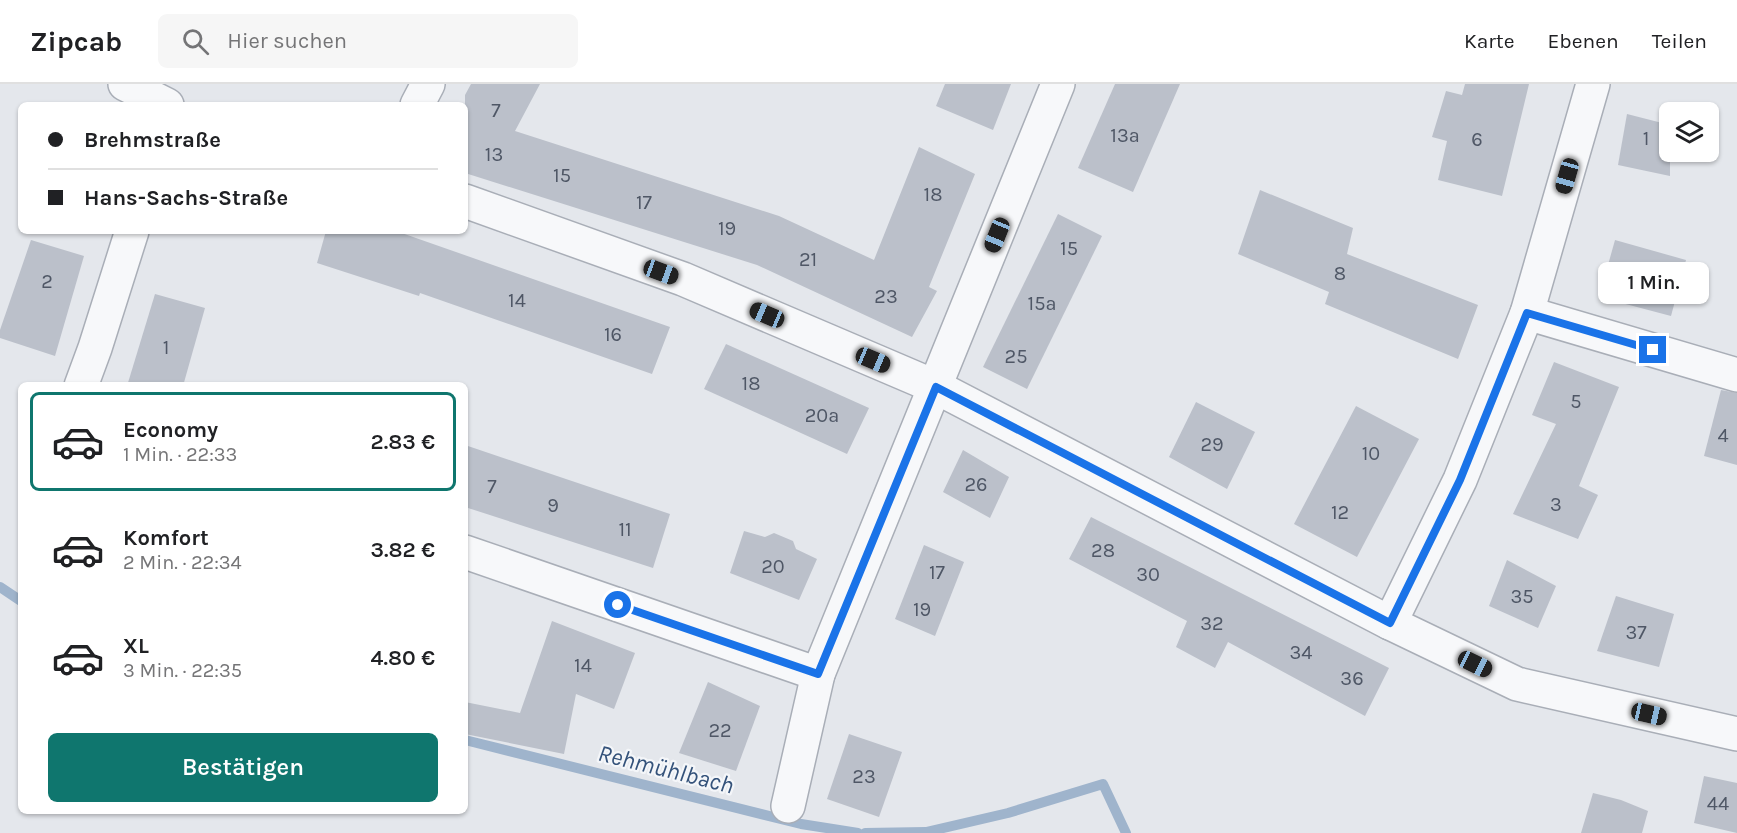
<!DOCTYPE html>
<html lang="de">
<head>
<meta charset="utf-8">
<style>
	body { margin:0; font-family:Karla,sans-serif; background:#f6f6f6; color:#202124; height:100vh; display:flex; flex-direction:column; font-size:22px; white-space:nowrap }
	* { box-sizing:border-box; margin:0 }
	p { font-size:20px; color:#757577 }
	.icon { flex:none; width:33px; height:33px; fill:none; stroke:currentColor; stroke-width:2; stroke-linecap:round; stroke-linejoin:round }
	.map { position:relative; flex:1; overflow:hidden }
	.side { position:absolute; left:18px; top:298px; width:450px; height:432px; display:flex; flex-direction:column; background:#fff; border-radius:9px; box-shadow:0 2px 4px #0004 }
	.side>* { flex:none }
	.top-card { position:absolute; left:18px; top:18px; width:450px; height:132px; border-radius:9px; box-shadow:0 2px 4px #0004; display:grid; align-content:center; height:132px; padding:0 30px; background:#fff }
	.controls { position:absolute; left:1659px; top:18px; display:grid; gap:12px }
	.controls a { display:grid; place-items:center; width:60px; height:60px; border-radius:9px; background:#fff; box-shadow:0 2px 4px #0004; font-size:30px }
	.end { position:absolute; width:27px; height:27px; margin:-14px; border:8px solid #1a73e8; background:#fff; box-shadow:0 0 0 3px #fff }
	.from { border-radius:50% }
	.bubble { position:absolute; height:42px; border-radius:9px; background:#fff; box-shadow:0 2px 4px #0004; font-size:20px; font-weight:600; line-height:42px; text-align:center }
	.car { position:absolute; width:18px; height:36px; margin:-18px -9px; border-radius:8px; box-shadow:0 0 4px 2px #0007; background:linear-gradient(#222 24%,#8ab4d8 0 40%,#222 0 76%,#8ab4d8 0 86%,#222 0) }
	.top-card b { display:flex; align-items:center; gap:21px; height:57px; font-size:22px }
	.top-card b+b { border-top:2px solid #e0e0e0 }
	.top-card i { width:15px; height:15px; background:#202124 }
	ul { padding:10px 0 0; list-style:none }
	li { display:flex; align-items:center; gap:18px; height:99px; margin:0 12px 9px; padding:0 18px; border:3px solid transparent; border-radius:9px }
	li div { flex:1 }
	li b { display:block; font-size:22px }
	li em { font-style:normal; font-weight:600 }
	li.selected { border-color:#0f766e }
	li>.icon { width:54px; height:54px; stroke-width:1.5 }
	.action { display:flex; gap:12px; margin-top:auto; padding:12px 30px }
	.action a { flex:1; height:69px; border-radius:9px; background:#0f766e; color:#fff; font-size:24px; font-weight:600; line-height:69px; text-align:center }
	header { display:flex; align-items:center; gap:36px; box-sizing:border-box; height:84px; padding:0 30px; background:#fff; border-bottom:2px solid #e0e0e0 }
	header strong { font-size:28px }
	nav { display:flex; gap:33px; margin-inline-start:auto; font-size:21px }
	.search { width:420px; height:54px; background:#f6f6f6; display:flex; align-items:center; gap:15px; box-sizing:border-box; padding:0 21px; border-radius:9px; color:#757577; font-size:22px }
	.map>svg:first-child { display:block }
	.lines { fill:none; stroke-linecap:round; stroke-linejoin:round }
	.stream { stroke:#9fb4cc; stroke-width:10 }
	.building { fill:#bbc0ca }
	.minor-casing { stroke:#a9aeb7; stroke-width:36 }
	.minor { stroke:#f7f8fa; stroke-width:33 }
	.route { stroke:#1a73e8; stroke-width:8 }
	.labels { text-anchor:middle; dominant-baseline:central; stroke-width:4.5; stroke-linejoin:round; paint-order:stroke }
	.number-label { font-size:20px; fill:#4f5766 }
	.water-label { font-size:24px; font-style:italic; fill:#34527a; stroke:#f4f6f9 }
</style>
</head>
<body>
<header>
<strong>Zipcab</strong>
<div class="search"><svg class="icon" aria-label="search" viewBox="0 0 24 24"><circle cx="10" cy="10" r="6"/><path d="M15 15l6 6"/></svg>Hier suchen</div>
<nav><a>Karte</a><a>Ebenen</a><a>Teilen</a></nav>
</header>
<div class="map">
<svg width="1737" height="749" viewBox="0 0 1737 749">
	<rect width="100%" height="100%" fill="#e4e7ec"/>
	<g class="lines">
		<g class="stream">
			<polyline points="0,503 21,517"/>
			<polyline points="465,656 801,740 858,749"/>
			<polyline points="865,749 926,748 1008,729 1103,700 1126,749"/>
		</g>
	</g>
	<g class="building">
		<polygon points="471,0 540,0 515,47 779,132 874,176 919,63 975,90 929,203 937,207 912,253 757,181 465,89 465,11"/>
		<polygon points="945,0 1011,0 993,46 936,22"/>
		<polygon points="1115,0 1180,0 1133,108 1078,84"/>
		<polygon points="1465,0 1529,0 1502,112 1438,96 1447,57 1432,53 1446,7 1462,11"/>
		<polygon points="1627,30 1670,41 1670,92 1618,81"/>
		<polygon points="1260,106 1353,144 1347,170 1478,221 1458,275 1325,220 1329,208 1238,170"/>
		<polygon points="1058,130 1102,152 1027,305 983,283"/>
		<polygon points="326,147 396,147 670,243 652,290 420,209 419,212 317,179"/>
		<polygon points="31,156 84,172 55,272 0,254 0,246"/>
		<polygon points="1615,156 1686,176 1671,232 1599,213"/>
		<polygon points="155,210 205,224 183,302 127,302"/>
		<polygon points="726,260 869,324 847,370 704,305"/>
		<polygon points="1554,278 1619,303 1579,402 1598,411 1578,455 1513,430 1556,340 1532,331"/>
		<polygon points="1721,306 1737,309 1737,381 1704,372"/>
		<polygon points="1196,318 1255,348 1227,405 1169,373"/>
		<polygon points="1356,322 1419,355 1357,473 1294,440"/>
		<polygon points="465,361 670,430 653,484 465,423"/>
		<polygon points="963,366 1009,393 990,434 943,408"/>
		<polygon points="1091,433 1389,584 1365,632 1228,558 1215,584 1176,563 1187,537 1069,475"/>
		<polygon points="744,447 765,453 774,449 793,457 796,465 817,475 799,516 730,489"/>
		<polygon points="924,461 964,478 935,552 895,535"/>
		<polygon points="1507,476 1556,502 1538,544 1489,522"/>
		<polygon points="1616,512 1674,530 1659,583 1597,567"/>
		<polygon points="552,537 635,569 614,625 576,610 564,670 465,650 465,618 520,629"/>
		<polygon points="708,598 760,622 736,687 679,669"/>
		<polygon points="849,650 902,668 879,733 827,715"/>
		<polygon points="1704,692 1737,699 1737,749 1694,739"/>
		<polygon points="1593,709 1621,716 1648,727 1642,749 1581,749"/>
	</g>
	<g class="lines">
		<defs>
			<g id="minor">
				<polyline points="125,0 167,21"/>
				<polyline points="417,21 428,0"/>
				<polyline points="465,117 683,195 936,303 1390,539 1517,600 1737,650"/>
				<polyline points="1527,229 1737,291"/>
				<polyline points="81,302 95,264 132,147"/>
				<polyline points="465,468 818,590"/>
				<polyline points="1390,539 1460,396 1527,229 1593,0"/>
				<polyline points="788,722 818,590 1058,0"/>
			</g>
		</defs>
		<use href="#minor" class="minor-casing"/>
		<use href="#minor" class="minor"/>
	</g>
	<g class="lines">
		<polyline class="route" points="618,521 818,590 936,303 1390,539 1460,396 1527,229 1653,266"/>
	</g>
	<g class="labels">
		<g class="number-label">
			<text x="496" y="26">7</text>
			<text x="1125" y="51">13a</text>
			<text x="1646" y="54">1</text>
			<text x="1477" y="55">6</text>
			<text x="494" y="70">13</text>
			<text x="562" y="91">15</text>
			<text x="933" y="110">18</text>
			<text x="644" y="118">17</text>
			<text x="727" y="144">19</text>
			<text x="1069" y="164">15</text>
			<text x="808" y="175">21</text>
			<text x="1340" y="189">8</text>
			<text x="47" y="197">2</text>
			<text x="886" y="212">23</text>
			<text x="517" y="216">14</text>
			<text x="1042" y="219">15a</text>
			<text x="613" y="250">16</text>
			<text x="166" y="263">1</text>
			<text x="1016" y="272">25</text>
			<text x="751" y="299">18</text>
			<text x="1576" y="317">5</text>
			<text x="822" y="331">20a</text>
			<text x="1723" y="351">4</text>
			<text x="1212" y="360">29</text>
			<text x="1371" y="369">10</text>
			<text x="976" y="400">26</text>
			<text x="492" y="402">7</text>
			<text x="1556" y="420">3</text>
			<text x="553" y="421">9</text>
			<text x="1340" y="428">12</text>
			<text x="625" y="445">11</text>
			<text x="1103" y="466">28</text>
			<text x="773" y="482">20</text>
			<text x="937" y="488">17</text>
			<text x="1148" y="490">30</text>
			<text x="1522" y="512">35</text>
			<text x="922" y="525">19</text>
			<text x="1212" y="539">32</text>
			<text x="1636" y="548">37</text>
			<text x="1301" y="568">34</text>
			<text x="583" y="581">14</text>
			<text x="1352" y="594">36</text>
			<text x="720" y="646">22</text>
			<text x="864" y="692">23</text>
			<text x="1718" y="719">44</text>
		</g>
		<g class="water-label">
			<text transform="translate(666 685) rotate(14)">Rehmühlbach</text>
		</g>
	</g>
</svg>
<div class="controls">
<a><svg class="icon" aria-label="layers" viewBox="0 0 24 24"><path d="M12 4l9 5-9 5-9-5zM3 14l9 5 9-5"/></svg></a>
</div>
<i class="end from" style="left:618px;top:521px"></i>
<i class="end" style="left:1653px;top:266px"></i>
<div class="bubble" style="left:1598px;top:178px;width:111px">1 Min.</div>
<i class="car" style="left:1567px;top:92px;rotate:196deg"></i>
<i class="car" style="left:997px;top:151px;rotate:202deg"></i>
<i class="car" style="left:661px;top:188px;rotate:110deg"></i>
<i class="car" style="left:767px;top:231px;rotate:293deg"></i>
<i class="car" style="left:873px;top:276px;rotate:113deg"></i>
<i class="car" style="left:1475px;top:580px;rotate:116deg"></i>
<i class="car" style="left:1649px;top:630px;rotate:103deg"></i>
<div class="top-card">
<b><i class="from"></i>Brehmstraße</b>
<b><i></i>Hans-Sachs-Straße</b>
</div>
<section class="side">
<ul>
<li class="selected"><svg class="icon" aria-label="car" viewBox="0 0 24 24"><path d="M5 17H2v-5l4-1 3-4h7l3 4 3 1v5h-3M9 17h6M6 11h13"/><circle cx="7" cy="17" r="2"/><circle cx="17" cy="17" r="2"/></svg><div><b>Economy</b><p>1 Min. · 22:33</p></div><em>2.83 €</em></li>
<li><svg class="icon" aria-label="car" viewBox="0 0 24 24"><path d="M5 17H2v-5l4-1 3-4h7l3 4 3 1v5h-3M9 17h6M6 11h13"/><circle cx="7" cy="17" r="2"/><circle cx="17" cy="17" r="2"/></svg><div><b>Komfort</b><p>2 Min. · 22:34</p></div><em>3.82 €</em></li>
<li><svg class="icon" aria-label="car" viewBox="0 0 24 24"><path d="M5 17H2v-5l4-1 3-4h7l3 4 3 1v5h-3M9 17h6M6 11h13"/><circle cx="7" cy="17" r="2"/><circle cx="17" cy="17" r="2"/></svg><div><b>XL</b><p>3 Min. · 22:35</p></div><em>4.80 €</em></li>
</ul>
<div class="action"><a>Bestätigen</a></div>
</section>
</div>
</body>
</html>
